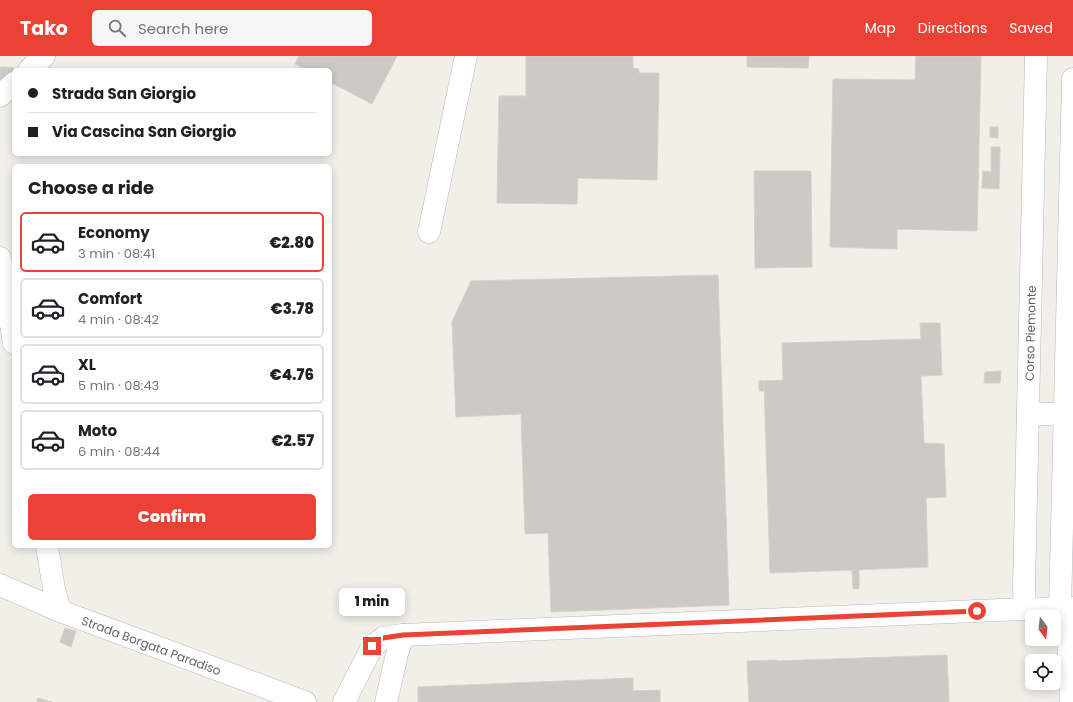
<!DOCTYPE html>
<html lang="en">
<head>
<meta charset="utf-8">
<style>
	body { margin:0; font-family:Poppins,sans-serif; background:#f6f6f6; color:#202124; height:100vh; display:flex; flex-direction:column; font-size:15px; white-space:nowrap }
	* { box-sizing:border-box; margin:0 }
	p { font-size:13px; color:#757577 }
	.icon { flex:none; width:22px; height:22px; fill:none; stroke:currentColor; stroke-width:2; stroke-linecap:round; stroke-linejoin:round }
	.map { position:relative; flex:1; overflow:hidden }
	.side { position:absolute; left:12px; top:108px; width:320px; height:384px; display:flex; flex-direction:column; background:#fff; border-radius:6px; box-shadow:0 2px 10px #0003 }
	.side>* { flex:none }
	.hud { position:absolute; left:12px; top:12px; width:320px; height:88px; border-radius:6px; box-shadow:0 2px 10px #0003; display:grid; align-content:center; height:88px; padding:0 16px; background:#fff }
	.needle { width:26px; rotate:165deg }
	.fabs { position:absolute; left:1025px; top:554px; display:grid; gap:8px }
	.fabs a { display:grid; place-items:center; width:36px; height:36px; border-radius:6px; background:#fff; box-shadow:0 2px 10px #0003; font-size:20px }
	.end { position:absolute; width:18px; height:18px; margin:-9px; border:5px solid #ea4335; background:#fff; box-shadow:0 0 0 2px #fff }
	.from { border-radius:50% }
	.bubble { position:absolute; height:28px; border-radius:6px; background:#fff; box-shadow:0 2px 10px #0003; font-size:13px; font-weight:800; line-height:28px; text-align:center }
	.hud b { display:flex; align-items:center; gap:14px; height:38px; font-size:15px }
	.hud b+b { border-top:1px solid #e0e0e0 }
	.hud i { width:10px; height:10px; background:#202124 }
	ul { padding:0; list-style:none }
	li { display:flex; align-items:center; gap:12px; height:60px; margin:0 8px 6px; padding:0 8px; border:2px solid #e0e0e0; border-radius:6px }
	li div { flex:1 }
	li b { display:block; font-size:15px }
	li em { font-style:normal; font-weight:800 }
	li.selected { border-color:#ea4335 }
	li>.icon { width:36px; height:36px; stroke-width:1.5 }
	h2 { padding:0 16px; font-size:18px; line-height:48px }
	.action { display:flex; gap:8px; margin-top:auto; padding:8px 16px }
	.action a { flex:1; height:46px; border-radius:6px; background:#ea4335; color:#fff; font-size:16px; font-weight:800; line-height:46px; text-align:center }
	header { display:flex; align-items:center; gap:24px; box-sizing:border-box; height:56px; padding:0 20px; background:#ea4335; color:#fff }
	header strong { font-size:19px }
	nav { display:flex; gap:22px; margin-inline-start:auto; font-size:14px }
	.search { width:280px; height:36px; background:#f6f6f6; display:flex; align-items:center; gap:10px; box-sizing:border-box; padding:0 14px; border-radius:6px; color:#757577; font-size:15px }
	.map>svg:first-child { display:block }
	.building { fill:#cccac5; stroke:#d6d1c6 }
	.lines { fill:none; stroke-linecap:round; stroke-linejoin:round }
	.minor-casing { stroke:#b5b8bc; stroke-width:23 }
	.minor { stroke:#fff; stroke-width:22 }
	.route { stroke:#ea4335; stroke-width:5 }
	.labels { text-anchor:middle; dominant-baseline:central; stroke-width:4; stroke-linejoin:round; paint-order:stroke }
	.street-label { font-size:12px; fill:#5f6368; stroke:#fff }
</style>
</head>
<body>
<header>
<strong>Tako</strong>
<div class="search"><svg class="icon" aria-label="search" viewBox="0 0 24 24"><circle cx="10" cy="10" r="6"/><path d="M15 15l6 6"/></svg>Search here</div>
<nav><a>Map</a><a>Directions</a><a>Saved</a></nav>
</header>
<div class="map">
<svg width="1073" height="646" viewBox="0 0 1073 646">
	<rect width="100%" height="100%" fill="#f1efe8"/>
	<g class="building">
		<polygon points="299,0 397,0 372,48 330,26 330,14 307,14 295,8"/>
		<polygon points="526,0 633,0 633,12 639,13 639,17 659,17 657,124 578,122 577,148 497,147 499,40 526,40"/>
		<polygon points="747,0 809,0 808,12 747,11"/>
		<polygon points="916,0 981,0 977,175 897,173 897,193 830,191 833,23 915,24"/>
		<rect x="0" y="11" width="7" height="16"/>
		<polygon points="7,11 14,12 13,23 7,23"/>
		<polygon points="990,71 998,71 998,82 990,81"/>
		<polygon points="991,91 1000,91 999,133 982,132 983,115 991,116"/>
		<polygon points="754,115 811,115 812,211 755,212"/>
		<polygon points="718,219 729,549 551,556 548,477 525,478 521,358 456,361 452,266 471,225"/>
		<polygon points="920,267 940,267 942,319 921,320 924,387 944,388 946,441 926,442 928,511 770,517 764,325 783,324 782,287 921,283"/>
		<polygon points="1001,315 1000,327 984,327 985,316"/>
		<rect x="759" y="325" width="5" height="10"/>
		<polygon points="859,513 859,533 853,533 852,514"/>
		<polygon points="65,572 76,575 71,591 60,586"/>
		<polygon points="947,599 949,646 749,646 747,605 777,604 777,605"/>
		<polygon points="633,622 633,635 660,634 660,646 418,646 418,631"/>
		<polygon points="38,642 51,646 52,646 37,646"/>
	</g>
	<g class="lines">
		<defs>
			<g id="minor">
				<polyline points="29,14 44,0"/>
				<polyline points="0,40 14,27"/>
				<polyline points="429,176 466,0"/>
				<polyline points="0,202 14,287"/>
				<polyline points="1028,358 1065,358"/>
				<path id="s1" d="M47 490 54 533 60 555 305 646"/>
				<polyline points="0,529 60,555"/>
				<path id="s2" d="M1025 553 1024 531 1036 0"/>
				<polyline points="344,646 372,591 383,582 403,579 1025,553 1073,552"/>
				<polyline points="386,646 397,598 403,579"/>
				<polyline points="1071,646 1068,579 1060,553 1073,23"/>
			</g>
		</defs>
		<use href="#minor" class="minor-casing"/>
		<use href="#minor" class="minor"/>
	</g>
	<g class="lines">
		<polyline class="route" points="372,590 383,582 403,579 977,555"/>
	</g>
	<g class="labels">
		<g class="street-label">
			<text stroke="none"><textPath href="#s2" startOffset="276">Corso Piemonte</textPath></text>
			<text stroke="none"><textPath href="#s1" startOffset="164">Strada Borgata Paradiso</textPath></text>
		</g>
	</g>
</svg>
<div class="fabs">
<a><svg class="needle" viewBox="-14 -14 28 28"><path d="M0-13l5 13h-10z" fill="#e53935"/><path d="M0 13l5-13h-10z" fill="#757577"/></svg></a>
<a><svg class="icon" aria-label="locate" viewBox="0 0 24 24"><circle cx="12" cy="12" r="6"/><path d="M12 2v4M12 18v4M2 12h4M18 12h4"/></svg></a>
</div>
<i class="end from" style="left:977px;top:555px"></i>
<i class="end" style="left:372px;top:590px"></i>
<div class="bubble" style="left:339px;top:532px;width:66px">1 min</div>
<div class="hud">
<b><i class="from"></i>Strada San Giorgio</b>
<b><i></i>Via Cascina San Giorgio</b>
</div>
<section class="side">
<h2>Choose a ride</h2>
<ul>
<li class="selected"><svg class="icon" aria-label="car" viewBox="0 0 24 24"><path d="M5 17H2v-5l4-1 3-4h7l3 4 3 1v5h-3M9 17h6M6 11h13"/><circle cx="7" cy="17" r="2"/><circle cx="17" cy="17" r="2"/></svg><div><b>Economy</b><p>3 min · 08:41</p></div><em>€2.80</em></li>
<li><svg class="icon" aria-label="car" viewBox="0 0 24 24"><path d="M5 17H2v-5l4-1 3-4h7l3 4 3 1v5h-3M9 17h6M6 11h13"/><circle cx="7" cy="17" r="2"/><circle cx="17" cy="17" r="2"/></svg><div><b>Comfort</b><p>4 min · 08:42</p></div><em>€3.78</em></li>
<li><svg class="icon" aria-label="car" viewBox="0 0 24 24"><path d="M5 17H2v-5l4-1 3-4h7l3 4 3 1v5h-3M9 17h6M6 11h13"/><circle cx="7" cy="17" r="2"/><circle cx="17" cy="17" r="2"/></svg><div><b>XL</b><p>5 min · 08:43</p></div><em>€4.76</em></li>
<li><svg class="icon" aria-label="car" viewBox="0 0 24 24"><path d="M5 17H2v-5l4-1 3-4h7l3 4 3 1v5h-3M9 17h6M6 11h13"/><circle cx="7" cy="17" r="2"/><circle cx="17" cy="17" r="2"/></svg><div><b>Moto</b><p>6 min · 08:44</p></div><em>€2.57</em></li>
</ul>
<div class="action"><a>Confirm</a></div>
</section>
</div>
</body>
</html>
